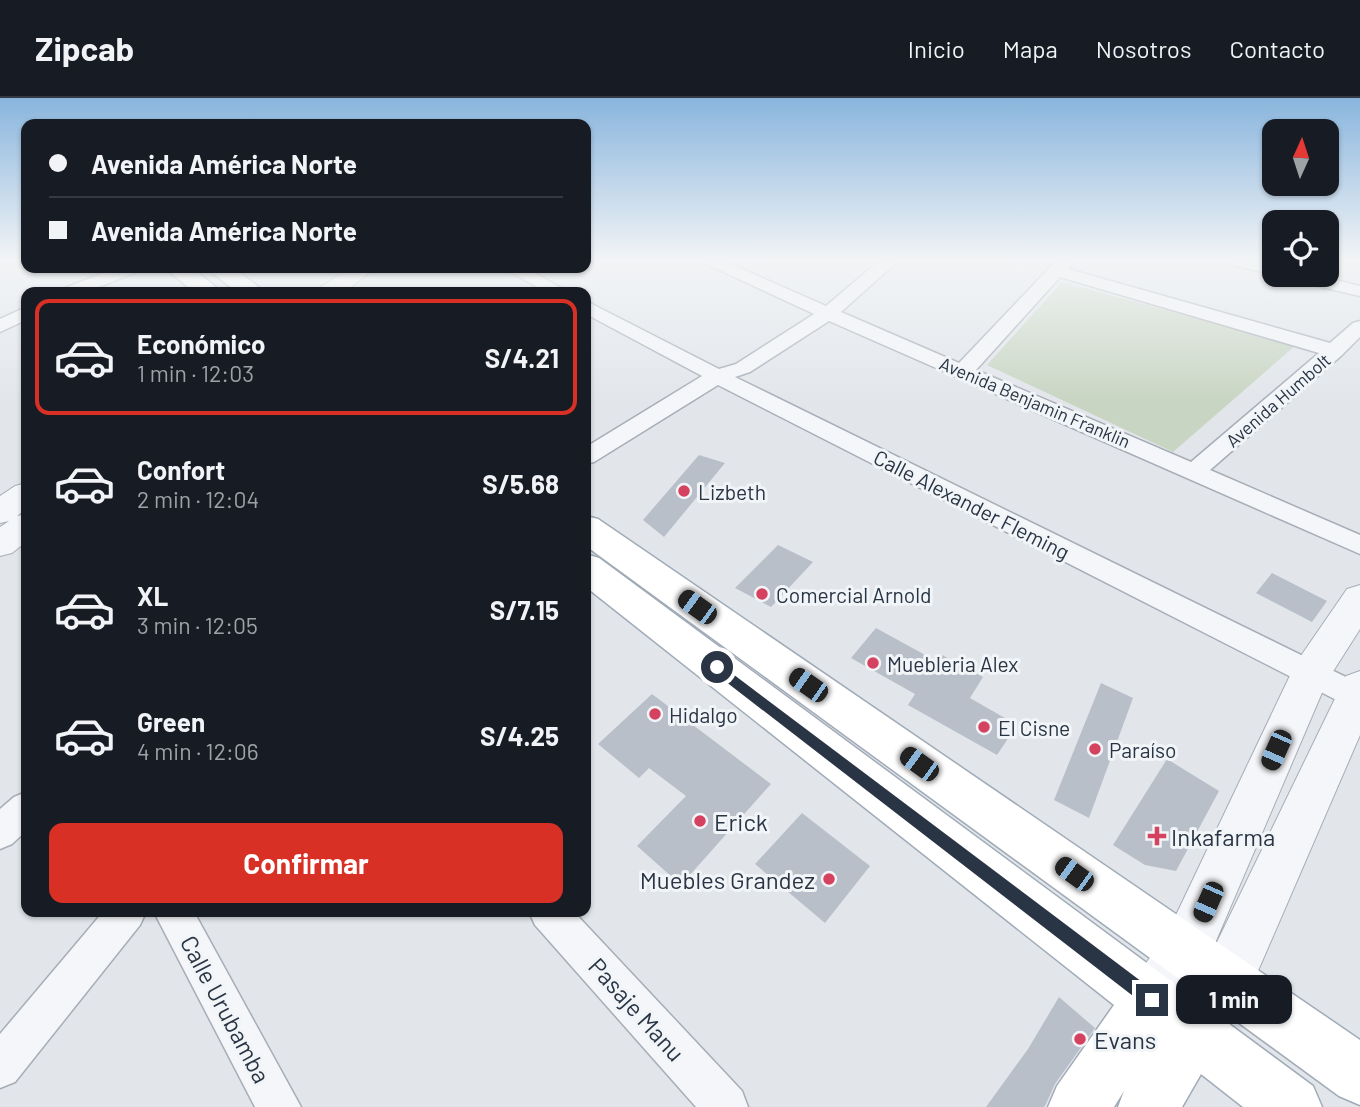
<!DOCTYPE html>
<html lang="es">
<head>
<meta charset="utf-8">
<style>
	body { margin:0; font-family:Barlow,sans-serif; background:#20242c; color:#f1f3f6; height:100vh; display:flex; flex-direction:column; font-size:26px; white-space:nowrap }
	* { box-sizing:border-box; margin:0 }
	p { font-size:23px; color:#9ea1a6 }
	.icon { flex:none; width:38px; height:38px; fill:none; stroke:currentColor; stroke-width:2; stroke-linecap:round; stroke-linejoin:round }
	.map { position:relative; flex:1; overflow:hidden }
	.side { position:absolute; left:21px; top:189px; width:570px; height:630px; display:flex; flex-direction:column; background:#171b24; border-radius:14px; box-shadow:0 2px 5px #0004 }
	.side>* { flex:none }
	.hud { position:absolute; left:21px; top:21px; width:570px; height:154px; border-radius:14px; box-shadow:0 2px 5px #0004; display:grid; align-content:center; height:154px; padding:0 28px; background:#171b24 }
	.needle { width:46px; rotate:3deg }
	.fabs { position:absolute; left:1262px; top:21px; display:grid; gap:14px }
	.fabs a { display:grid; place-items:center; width:77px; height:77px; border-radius:14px; background:#171b24; box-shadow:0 2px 5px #0004; font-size:35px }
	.end { position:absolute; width:32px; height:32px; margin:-16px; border:9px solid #293444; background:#fff; box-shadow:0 0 0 4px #fff }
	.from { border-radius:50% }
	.bubble { position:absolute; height:49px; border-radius:14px; background:#171b24; box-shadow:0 2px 5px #0004; font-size:23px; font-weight:700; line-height:49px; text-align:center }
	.car { position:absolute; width:21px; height:42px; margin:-21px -10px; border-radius:9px; box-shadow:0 0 5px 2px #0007; background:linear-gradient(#222 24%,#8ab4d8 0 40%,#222 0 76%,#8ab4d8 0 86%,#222 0) }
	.hud b { display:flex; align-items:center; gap:24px; height:66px; font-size:26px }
	.hud b+b { border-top:2px solid #363941 }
	.hud i { width:18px; height:18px; background:#f1f3f6 }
	ul { padding:12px 0 0; list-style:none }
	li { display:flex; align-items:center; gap:21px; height:116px; margin:0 14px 10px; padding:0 14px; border:4px solid transparent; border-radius:14px }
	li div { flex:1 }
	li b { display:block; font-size:26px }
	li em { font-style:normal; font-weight:700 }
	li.active { border-color:#d93025 }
	li>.icon { width:63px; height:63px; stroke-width:1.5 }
	.button { display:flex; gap:14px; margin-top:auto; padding:14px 28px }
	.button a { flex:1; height:80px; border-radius:14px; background:#d93025; color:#fff; font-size:28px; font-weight:700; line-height:80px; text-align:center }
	header { display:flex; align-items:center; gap:42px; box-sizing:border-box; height:98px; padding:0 35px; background:#171b24; border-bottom:2px solid #363941 }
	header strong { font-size:33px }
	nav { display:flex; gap:38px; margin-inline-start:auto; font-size:24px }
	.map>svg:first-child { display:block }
	.green { fill:#c8d5c2 }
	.building { fill:#b9bfc9 }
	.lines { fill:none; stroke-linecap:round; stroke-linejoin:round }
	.minor-casing { stroke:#a7adb6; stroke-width:3 }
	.tertiary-casing { stroke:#a7adb6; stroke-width:2 }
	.primary-casing { stroke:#a0abb7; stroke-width:3 }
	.minor { fill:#f5f6f9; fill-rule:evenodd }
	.tertiary { fill:#f5f6f9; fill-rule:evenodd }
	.primary { fill:#fff; fill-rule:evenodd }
	.route { fill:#293444 }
	.poi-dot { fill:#d5425f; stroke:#f2f5f8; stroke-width:2.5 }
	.labels { text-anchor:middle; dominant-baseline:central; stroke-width:6; stroke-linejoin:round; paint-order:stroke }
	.far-street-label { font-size:18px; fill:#293444; stroke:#f2f5f8 }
	.poi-label { font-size:21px; fill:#293444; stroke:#f2f5f8; text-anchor:start }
	.street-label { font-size:21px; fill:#293444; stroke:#f2f5f8 }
	.near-poi-label { font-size:24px; fill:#293444; stroke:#f2f5f8; text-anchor:start }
	.near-street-label { font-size:24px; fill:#293444; stroke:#f2f5f8 }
</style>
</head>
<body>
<header>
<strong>Zipcab</strong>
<nav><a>Inicio</a><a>Mapa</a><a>Nosotros</a><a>Contacto</a></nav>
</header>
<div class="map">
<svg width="1360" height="1009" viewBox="0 0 1360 1009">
	<rect width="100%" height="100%" fill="#e2e6eb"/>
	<polygon class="green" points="1062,184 1296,247 1173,354 987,267"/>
	<g class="building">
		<polygon points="699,357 725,365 664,439 643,422"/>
		<polygon points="778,447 813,464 771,509 735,490"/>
		<polygon points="1272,475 1327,503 1312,524 1256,495"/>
		<polygon points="876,530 938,564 942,557 983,579 970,600 1017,627 997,657 908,607 915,596 851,560"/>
		<polygon points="1101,585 1133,600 1089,720 1054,702"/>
		<polygon points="652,596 771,686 681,787 637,748 686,698 649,670 639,680 598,646"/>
		<polygon points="1167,661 1219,693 1176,773 1145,767 1113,747"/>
		<polygon points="802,715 870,768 825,825 755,766"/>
		<polygon points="1059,899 1095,930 1055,986 1046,1006 1044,1009 986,1009 1028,951"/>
	</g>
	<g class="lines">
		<defs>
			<g id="minor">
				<path d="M700 163H724L826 208 879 163H898L841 214 959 265 1056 163H1074L1068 171 1330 245 1353 225 1360 223V239L1342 257 1210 372 1360 437V456L829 223 750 274 735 279 1360 586V614L718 287 594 364 586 366V349L702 278 586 216V203L719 271 736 266 814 216ZM1060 179 1319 255 1191 364 976 272Z"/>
				<polygon points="1230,163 1261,163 1274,167 1276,177 1232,167"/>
				<polygon points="116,170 140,170 137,174 86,194 62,194 65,190"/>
				<polygon points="504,170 526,170 568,194 546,194"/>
				<polygon points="1284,177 1314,177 1360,188 1360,198 1287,181"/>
				<polygon points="26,209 26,222 0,234 0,221"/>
				<polygon points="26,694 26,733 12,746 0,751 0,711 14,699"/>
				<polygon points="103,814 146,814 140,827 15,984 0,990 0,936"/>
				<polygon points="154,814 194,814 301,1009 255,1009"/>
				<polygon points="529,814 574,814 742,993 748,1009 696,1009 535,827"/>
			</g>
			<g id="tertiary">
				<polygon points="350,170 376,170 344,194 317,194 321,189"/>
				<polygon points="26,385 26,411 17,418 26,416 26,444 12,455 0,458 0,429 9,423 0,425 0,398 15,388"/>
				<polygon points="1360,487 1360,531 1327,583 1204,871 1346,578 1360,573 1360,637 1245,903 1212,954 1193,962 1174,954 1166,935 1172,919 1152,929 1133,921 1125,902 1133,883 1167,836 1296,565 1347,491"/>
			</g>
			<g id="primary">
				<polygon points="165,170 192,170 222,194 194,194"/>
				<polygon points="206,170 234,170 265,194 237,194"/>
				<polygon points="586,418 598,421 1360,942 1360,1007 1339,998 586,448"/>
				<polygon points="586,456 599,460 1313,988 1322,1009 1243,1009 1201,976 1182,1009 1118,1009 1124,993 1114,1009 1048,1009 1057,988 1114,907 586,489"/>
			</g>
		</defs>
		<use href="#minor" class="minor-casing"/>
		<use href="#tertiary" class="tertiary-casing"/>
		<use href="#primary" class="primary-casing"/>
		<use href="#minor" class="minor"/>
		<use href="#tertiary" class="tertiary"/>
		<use href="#primary" class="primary"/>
	</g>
	<linearGradient id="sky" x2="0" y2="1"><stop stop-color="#89b5dd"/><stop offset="0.53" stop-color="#f2f4f6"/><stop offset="1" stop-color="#f2f4f6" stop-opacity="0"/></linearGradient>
	<rect width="1360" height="305" fill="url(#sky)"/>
	<polygon class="route" points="717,564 1158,896 1160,902 1158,908 1152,910 1146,908 712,573 711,569"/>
	<g class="poi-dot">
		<circle cx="684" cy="393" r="7"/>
		<circle cx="762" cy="496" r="7"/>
		<circle cx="873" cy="565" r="7"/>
		<circle cx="655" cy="616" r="7"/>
		<circle cx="984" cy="629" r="7"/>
		<circle cx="1095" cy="651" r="7"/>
		<circle cx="700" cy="723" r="7"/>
		<path d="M1153.5 727.5h7v7h7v7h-7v7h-7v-7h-7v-7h7z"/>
		<circle cx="829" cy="781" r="7"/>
		<circle cx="1080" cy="941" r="7"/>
	</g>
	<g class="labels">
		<g class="far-street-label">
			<text transform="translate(1278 302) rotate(-41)">Avenida Humbolt</text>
			<text transform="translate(1035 304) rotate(23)">Avenida Benjamin Franklin</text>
		</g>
		<g class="poi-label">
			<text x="698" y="393">Lizbeth</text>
			<text x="776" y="496">Comercial Arnold</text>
			<text x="887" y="565">Muebleria Alex</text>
			<text x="669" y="616">Hidalgo</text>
			<text x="998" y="629">El Cisne</text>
			<text x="1109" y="651">Paraíso</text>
		</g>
		<g class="street-label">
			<text transform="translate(972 406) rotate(27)">Calle Alexander Fleming</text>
		</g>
		<g class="near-poi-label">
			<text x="714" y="723">Erick</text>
			<text x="1171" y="738">Inkafarma</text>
			<text x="815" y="781" text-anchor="end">Muebles Grandez</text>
			<text x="1094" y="941">Evans</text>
		</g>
		<g class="near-street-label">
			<text transform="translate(226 911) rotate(62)">Calle Urubamba</text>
			<text transform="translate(637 911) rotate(48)">Pasaje Manu</text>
		</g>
	</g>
</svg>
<div class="fabs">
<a><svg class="needle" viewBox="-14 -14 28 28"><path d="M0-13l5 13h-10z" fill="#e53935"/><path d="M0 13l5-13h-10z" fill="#9ea1a6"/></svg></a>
<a><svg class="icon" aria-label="locate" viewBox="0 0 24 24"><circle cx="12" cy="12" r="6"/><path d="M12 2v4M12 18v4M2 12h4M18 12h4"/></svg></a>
</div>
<i class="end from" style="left:717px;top:569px"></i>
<i class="end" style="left:1152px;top:902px"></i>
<div class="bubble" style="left:1176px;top:877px;width:116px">1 min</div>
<i class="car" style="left:697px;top:509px;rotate:306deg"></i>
<i class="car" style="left:808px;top:587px;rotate:305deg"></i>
<i class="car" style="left:1276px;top:652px;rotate:204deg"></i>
<i class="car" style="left:919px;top:666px;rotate:306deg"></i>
<i class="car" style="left:1074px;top:776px;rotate:306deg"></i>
<i class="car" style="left:1208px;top:804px;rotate:204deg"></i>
<div class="hud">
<b><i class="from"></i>Avenida América Norte</b>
<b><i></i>Avenida América Norte</b>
</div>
<section class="side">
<ul>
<li class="active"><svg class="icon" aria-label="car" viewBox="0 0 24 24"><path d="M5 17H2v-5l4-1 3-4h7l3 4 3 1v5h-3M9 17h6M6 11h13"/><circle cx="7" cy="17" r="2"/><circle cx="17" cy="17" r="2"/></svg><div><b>Económico</b><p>1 min · 12:03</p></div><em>S/4.21</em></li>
<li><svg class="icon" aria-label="car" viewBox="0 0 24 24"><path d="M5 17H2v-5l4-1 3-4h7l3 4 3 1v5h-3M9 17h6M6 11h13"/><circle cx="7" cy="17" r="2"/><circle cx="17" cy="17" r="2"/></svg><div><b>Confort</b><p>2 min · 12:04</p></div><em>S/5.68</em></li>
<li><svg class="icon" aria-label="car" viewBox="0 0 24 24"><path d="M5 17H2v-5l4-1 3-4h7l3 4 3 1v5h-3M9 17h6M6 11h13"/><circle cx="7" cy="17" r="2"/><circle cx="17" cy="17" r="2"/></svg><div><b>XL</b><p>3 min · 12:05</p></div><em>S/7.15</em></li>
<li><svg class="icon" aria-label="car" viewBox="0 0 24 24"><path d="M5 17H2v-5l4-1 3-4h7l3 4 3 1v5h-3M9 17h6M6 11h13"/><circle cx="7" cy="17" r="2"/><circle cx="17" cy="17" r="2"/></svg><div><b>Green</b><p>4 min · 12:06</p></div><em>S/4.25</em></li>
</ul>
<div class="button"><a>Confirmar</a></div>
</section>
</div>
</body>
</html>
